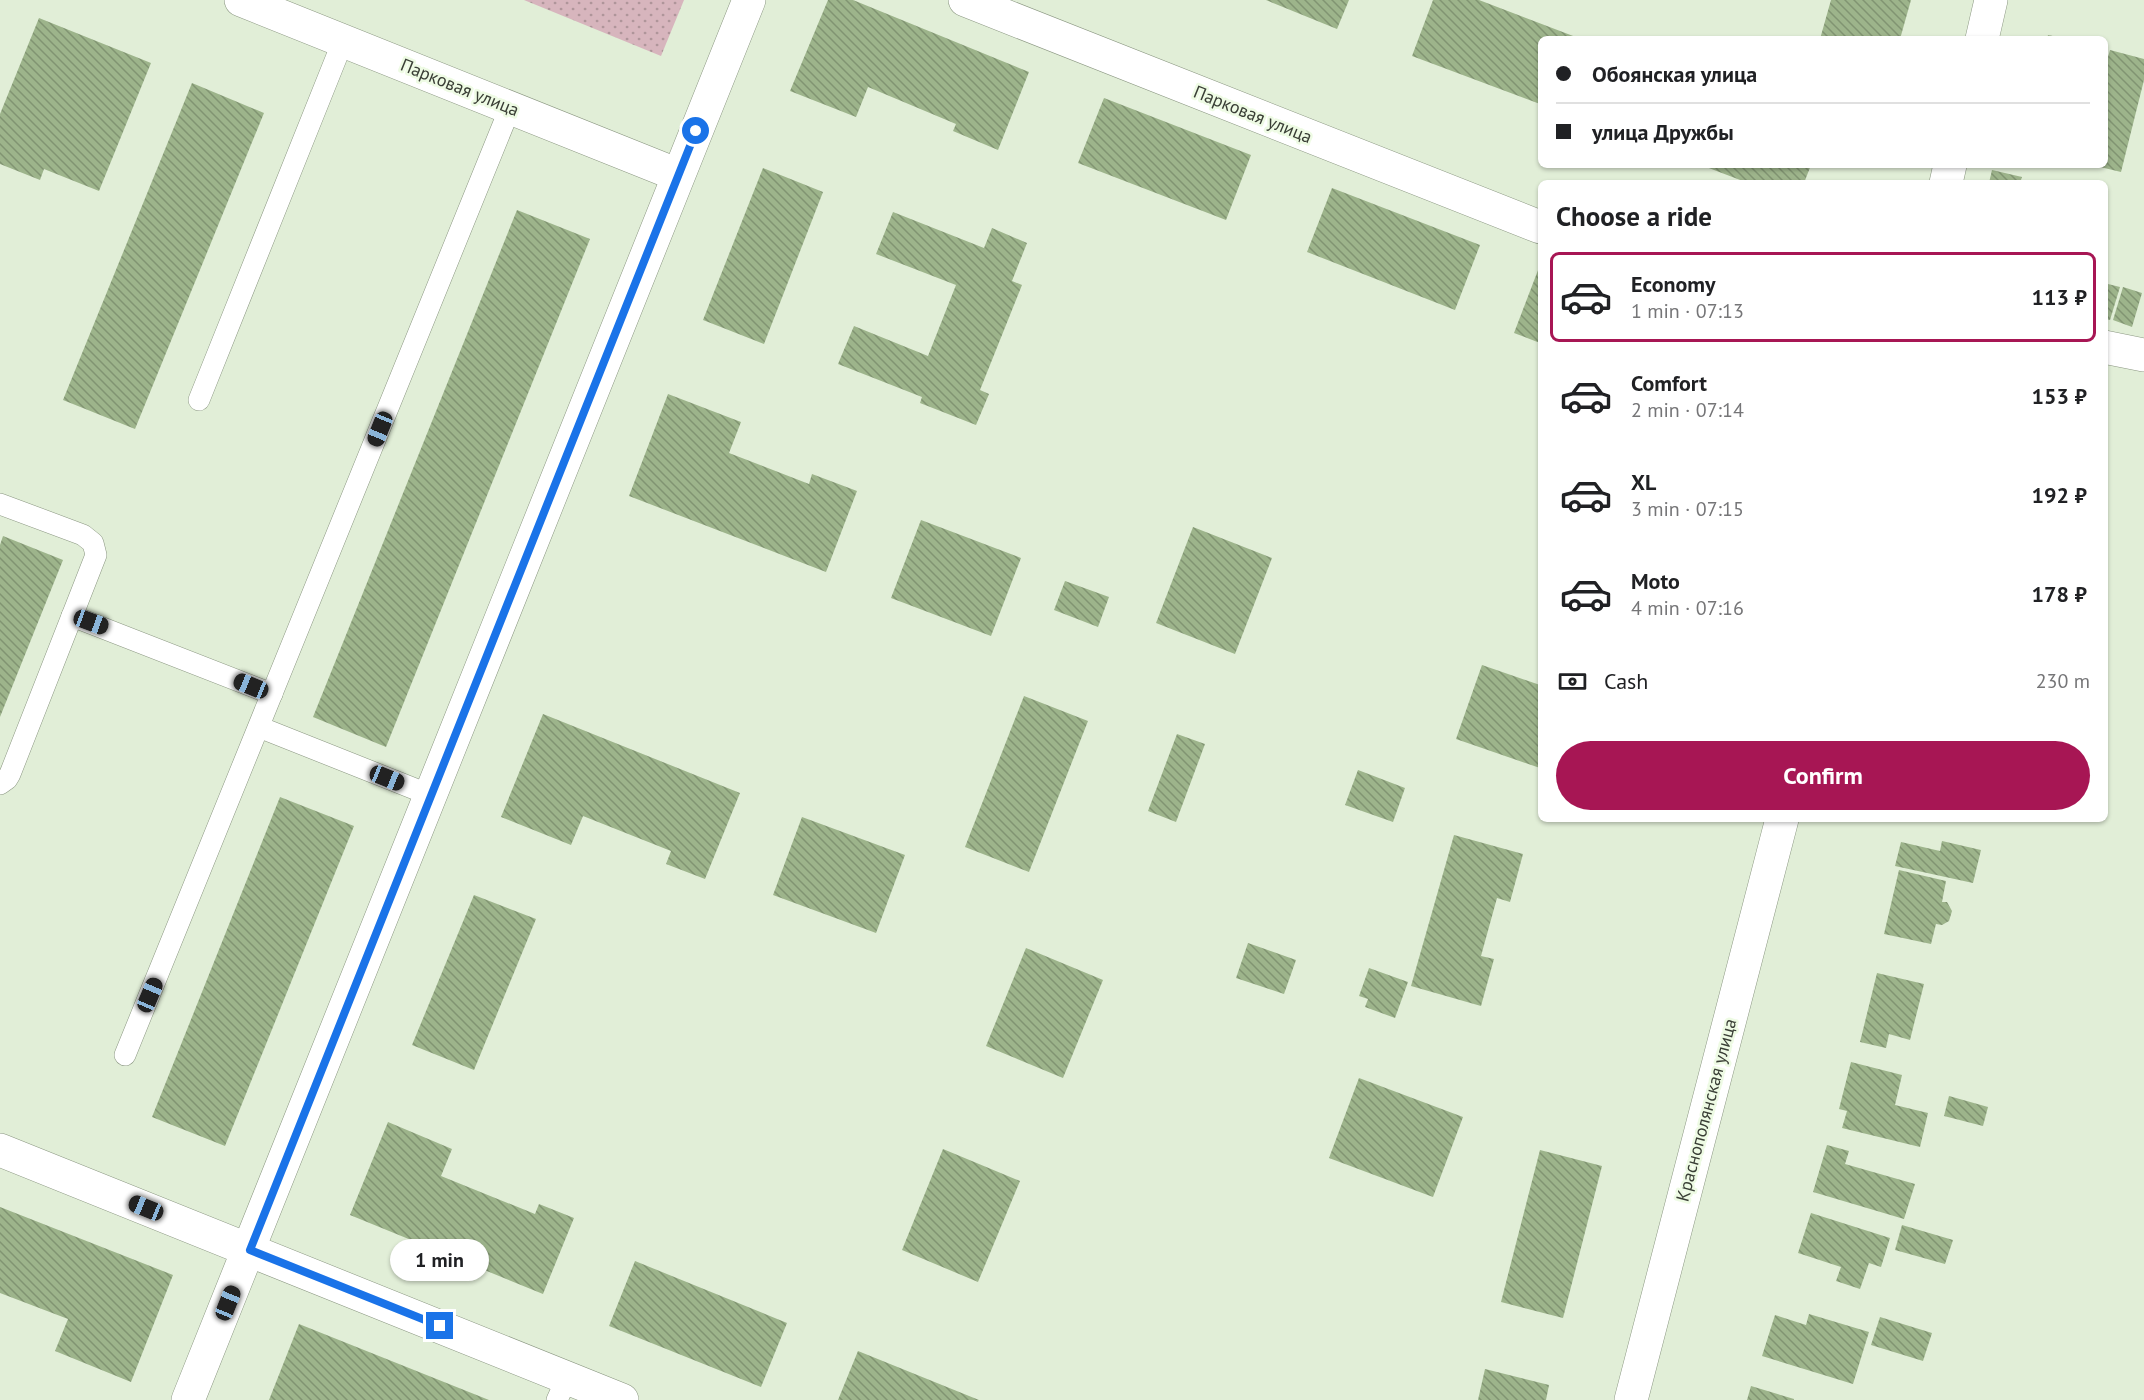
<!DOCTYPE html>
<html lang="en">
<head>
<meta charset="utf-8">
<style>
	body { margin:0; font-family:"PT Sans",sans-serif; background:#f2f2f2; color:#202124; height:100vh; display:flex; flex-direction:column; font-size:22px; white-space:nowrap }
	* { box-sizing:border-box; margin:0 }
	p { font-size:20px; color:#757577 }
	.icon { flex:none; width:33px; height:33px; fill:none; stroke:currentColor; stroke-width:2; stroke-linecap:round; stroke-linejoin:round }
	.map { position:relative; flex:1; overflow:hidden }
	.sheet { position:absolute; left:1538px; top:180px; width:570px; height:642px; display:flex; flex-direction:column; background:#fff; border-radius:9px; box-shadow:0 2px 4px #0004 }
	.sheet>* { flex:none }
	.hud { position:absolute; left:1538px; top:36px; width:570px; height:132px; border-radius:9px; box-shadow:0 2px 4px #0004; display:grid; align-content:center; height:132px; padding:0 18px; background:#fff }
	.end { position:absolute; width:27px; height:27px; margin:-14px; border:8px solid #1a73e8; background:#fff; box-shadow:0 0 0 3px #fff }
	.from { border-radius:50% }
	.bubble { position:absolute; height:42px; border-radius:21px; background:#fff; box-shadow:0 2px 4px #0004; font-size:20px; font-weight:700; line-height:42px; text-align:center }
	.car { position:absolute; width:18px; height:36px; margin:-18px -9px; border-radius:8px; box-shadow:0 0 4px 2px #0007; background:linear-gradient(#222 24%,#8ab4d8 0 40%,#222 0 76%,#8ab4d8 0 86%,#222 0) }
	.hud b { display:flex; align-items:center; gap:21px; height:57px; font-size:22px }
	.hud b+b { border-top:2px solid #e0e0e0 }
	.hud i { width:15px; height:15px; background:#202124 }
	ul { padding:0; list-style:none }
	li { display:flex; align-items:center; gap:18px; height:90px; margin:0 12px 9px; padding:0 6px; border:3px solid transparent; border-radius:9px }
	li div { flex:1 }
	li b { display:block; font-size:22px }
	li em { font-style:normal; font-weight:700 }
	li.current { border-color:#a71654 }
	li>.icon { width:54px; height:54px; stroke-width:1.5 }
	h2 { padding:0 18px; font-size:27px; line-height:72px }
	.pay { display:flex; align-items:center; gap:15px; height:66px; padding:0 18px; font-size:22px }
	.pay p { margin-inline-start:auto }
	.primary-button { display:flex; gap:12px; margin-top:auto; padding:12px 18px }
	.primary-button a { flex:1; height:69px; border-radius:36px; background:#a71654; color:#fff; font-size:24px; font-weight:700; line-height:69px; text-align:center }
	.map>svg:first-child { display:block }
	.park { fill:url(#park-dots) }
	.building { fill:url(#building-back-hatch) }
	.lines { fill:none; stroke-linecap:round; stroke-linejoin:round }
	.service-casing { stroke:#8b9782; stroke-width:22 }
	.minor-casing { stroke:#8b9782; stroke-width:34 }
	.tertiary-casing { stroke:#8b9782; stroke-width:34 }
	.service { stroke:#fff; stroke-width:21 }
	.minor { stroke:#fff; stroke-width:33 }
	.tertiary { stroke:#fff; stroke-width:33 }
	.route { stroke:#1a73e8; stroke-width:8 }
	.labels { text-anchor:middle; dominant-baseline:central; stroke-width:5; stroke-linejoin:round; paint-order:stroke }
	.street-label { font-size:18px; fill:#393e35; stroke:#eefbe4 }
</style>
</head>
<body>
<div class="map">
<svg width="2144" height="1400" viewBox="0 0 2144 1400">
	<defs>
		<pattern id="park-dots" width="8" height="8" patternUnits="userSpaceOnUse" patternTransform="scale(1.5)"><rect width="8" height="8" fill="#d7b5bd"/><path d="M2 2h.1M6 6h.1" fill="none" stroke="#af959a" stroke-width="1.8" stroke-linecap="round"/></pattern>
		<pattern id="building-back-hatch" width="6" height="6" patternUnits="userSpaceOnUse" patternTransform="scale(1.5)"><rect width="6" height="6" fill="#9db48b"/><path d="M-1 5l2 2M0 0l6 6M5-1l2 2" fill="none" stroke="#819472"/></pattern>
	</defs>
	<rect width="100%" height="100%" fill="#e1eed7"/>
	<polygon class="park" points="524,0 684,0 661,56"/>
	<g class="building">
		<polygon points="828,0 853,0 1029,72 998,150 953,131 956,124 868,87 856,117 790,91"/>
		<polygon points="1266,0 1349,0 1337,29"/>
		<polygon points="1433,0 1479,0 1581,39 1540,39 1540,104 1412,56"/>
		<polygon points="1831,0 1911,0 1900,39 1820,39"/>
		<polygon points="39,18 151,63 99,191 44,169 40,180 0,164 0,114"/>
		<polygon points="2048,35 2062,38 2062,39 2047,39"/>
		<polygon points="2110,50 2144,59 2144,80 2121,172 2096,166 2104,165 2104,64 2106,64"/>
		<polygon points="192,83 264,113 135,429 63,400"/>
		<polygon points="1104,98 1251,155 1226,220 1078,163"/>
		<polygon points="1701,165 1811,165 1804,183 1748,183"/>
		<polygon points="763,168 823,192 764,344 703,320"/>
		<polygon points="1992,170 2022,177 2020,183 1989,183"/>
		<polygon points="1332,188 1480,245 1455,310 1307,252"/>
		<polygon points="517,210 590,239 386,747 313,717"/>
		<polygon points="893,212 984,248 992,228 1027,243 1012,281 1022,285 980,390 989,394 976,425 920,403 922,397 838,364 854,326 928,356 956,285 876,254"/>
		<polygon points="1540,265 1540,343 1514,333"/>
		<polygon points="2104,283 2120,287 2110,320 2104,319"/>
		<polygon points="2123,287 2142,293 2132,327 2113,320"/>
		<polygon points="668,394 741,422 729,453 809,484 812,474 857,491 826,572 629,496"/>
		<polygon points="921,520 1021,558 991,636 891,598"/>
		<polygon points="1193,527 1272,558 1235,654 1156,623"/>
		<polygon points="3,536 63,560 0,717 0,545"/>
		<polygon points="1065,581 1109,597 1098,627 1054,610"/>
		<polygon points="1482,665 1540,685 1540,768 1456,739"/>
		<polygon points="1024,696 1088,721 1029,872 965,847"/>
		<polygon points="543,714 740,793 705,879 666,864 671,851 583,816 571,845 501,817"/>
		<polygon points="1177,734 1205,744 1176,822 1148,811"/>
		<polygon points="1358,770 1405,788 1393,822 1345,805"/>
		<polygon points="280,797 354,826 225,1146 152,1117"/>
		<polygon points="802,817 905,855 876,933 773,895"/>
		<polygon points="1454,835 1523,854 1510,902 1497,898 1481,956 1494,959 1481,1006 1411,986"/>
		<polygon points="1942,841 1981,850 1973,883 1895,866 1901,842 1940,851"/>
		<polygon points="1899,870 1946,881 1942,902 1947,902 1952,911 1949,921 1942,925 1936,924 1931,944 1884,934"/>
		<polygon points="474,895 536,919 474,1070 412,1045"/>
		<polygon points="1248,943 1296,960 1284,994 1236,978"/>
		<polygon points="1026,948 1103,980 1063,1078 986,1046"/>
		<polygon points="1369,968 1408,982 1395,1018 1365,1007 1368,999 1359,996"/>
		<polygon points="1877,973 1924,984 1910,1040 1889,1034 1886,1048 1860,1042"/>
		<polygon points="1851,1062 1902,1075 1895,1105 1928,1113 1920,1147 1842,1128 1847,1111 1839,1109"/>
		<polygon points="1359,1078 1463,1117 1433,1197 1329,1158"/>
		<polygon points="1949,1096 1988,1107 1983,1126 1944,1116"/>
		<polygon points="388,1122 452,1149 441,1176 535,1214 539,1204 574,1218 543,1294 350,1215"/>
		<polygon points="1827,1145 1849,1151 1845,1164 1915,1184 1904,1219 1813,1192"/>
		<polygon points="943,1149 1020,1181 978,1282 902,1250"/>
		<polygon points="1540,1150 1602,1166 1563,1318 1501,1302"/>
		<polygon points="0,1207 173,1275 131,1382 55,1351 68,1319 0,1293"/>
		<polygon points="1811,1213 1890,1238 1881,1267 1869,1263 1860,1289 1836,1281 1841,1267 1798,1253"/>
		<polygon points="1902,1225 1953,1240 1945,1264 1895,1250"/>
		<polygon points="635,1261 787,1323 761,1387 609,1326"/>
		<polygon points="1809,1314 1869,1332 1853,1384 1762,1356 1775,1315 1806,1325"/>
		<polygon points="1880,1317 1932,1333 1923,1361 1871,1345"/>
		<polygon points="299,1324 489,1400 269,1400"/>
		<polygon points="858,1351 979,1400 838,1400"/>
		<polygon points="1485,1369 1549,1385 1546,1400 1478,1400"/>
		<polygon points="1751,1386 1794,1399 1794,1400 1747,1400"/>
	</g>
	<g class="lines">
		<defs>
			<g id="service">
				<polyline points="199,400 343,41"/>
				<polyline points="0,504 83,535 93,543 96,555 10,774 7,779 0,784"/>
				<polyline points="72,616 272,694"/>
				<polyline points="259,727 430,795"/>
				<polyline points="125,1055 510,108"/>
				<polyline points="557,1400 567,1378"/>
			</g>
			<polyline id="minor" points="2104,347 2144,355"/>
			<g id="tertiary">
				<polyline points="241,0 678,175"/>
				<polyline points="965,0 1540,227"/>
				<polyline points="1982,39 1991,0"/>
				<polyline points="1946,183 1950,165"/>
				<polyline points="0,1150 622,1400"/>
				<polyline points="188,1400 749,0"/>
				<polyline points="1631,1400 1782,819"/>
			</g>
		</defs>
		<use href="#service" class="service-casing"/>
		<use href="#minor" class="minor-casing"/>
		<use href="#tertiary" class="tertiary-casing"/>
		<use href="#service" class="service"/>
		<use href="#minor" class="minor"/>
		<use href="#tertiary" class="tertiary"/>
	</g>
	<g class="lines">
		<polyline class="route" points="440,1326 250,1250 696,131"/>
	</g>
	<g class="labels">
		<g class="street-label">
			<text transform="translate(460 87) rotate(22)">Парковая улица</text>
			<text transform="translate(1253 114) rotate(22)">Парковая улица</text>
			<text transform="translate(1706 1110) rotate(-75)">Краснополянская улица</text>
		</g>
	</g>
</svg>
<i class="end from" style="left:696px;top:131px"></i>
<i class="end" style="left:440px;top:1326px"></i>
<div class="bubble" style="left:390px;top:1239px;width:99px">1 min</div>
<i class="car" style="left:380px;top:429px;rotate:202deg"></i>
<i class="car" style="left:91px;top:622px;rotate:110deg"></i>
<i class="car" style="left:251px;top:686px;rotate:292deg"></i>
<i class="car" style="left:387px;top:778px;rotate:112deg"></i>
<i class="car" style="left:150px;top:995px;rotate:23deg"></i>
<i class="car" style="left:146px;top:1208px;rotate:292deg"></i>
<i class="car" style="left:228px;top:1303px;rotate:22deg"></i>
<div class="hud">
<b><i class="from"></i>Обоянская улица</b>
<b><i></i>улица Дружбы</b>
</div>
<section class="sheet">
<h2>Choose a ride</h2>
<ul>
<li class="current"><svg class="icon" aria-label="car" viewBox="0 0 24 24"><path d="M5 17H2v-5l4-1 3-4h7l3 4 3 1v5h-3M9 17h6M6 11h13"/><circle cx="7" cy="17" r="2"/><circle cx="17" cy="17" r="2"/></svg><div><b>Economy</b><p>1 min · 07:13</p></div><em>113 ₽</em></li>
<li><svg class="icon" aria-label="car" viewBox="0 0 24 24"><path d="M5 17H2v-5l4-1 3-4h7l3 4 3 1v5h-3M9 17h6M6 11h13"/><circle cx="7" cy="17" r="2"/><circle cx="17" cy="17" r="2"/></svg><div><b>Comfort</b><p>2 min · 07:14</p></div><em>153 ₽</em></li>
<li><svg class="icon" aria-label="car" viewBox="0 0 24 24"><path d="M5 17H2v-5l4-1 3-4h7l3 4 3 1v5h-3M9 17h6M6 11h13"/><circle cx="7" cy="17" r="2"/><circle cx="17" cy="17" r="2"/></svg><div><b>XL</b><p>3 min · 07:15</p></div><em>192 ₽</em></li>
<li><svg class="icon" aria-label="car" viewBox="0 0 24 24"><path d="M5 17H2v-5l4-1 3-4h7l3 4 3 1v5h-3M9 17h6M6 11h13"/><circle cx="7" cy="17" r="2"/><circle cx="17" cy="17" r="2"/></svg><div><b>Moto</b><p>4 min · 07:16</p></div><em>178 ₽</em></li>
</ul>
<div class="pay"><svg class="icon" aria-label="cash" viewBox="0 0 24 24"><path d="M3 7h18v10H3z"/><circle cx="12" cy="12" r="2"/></svg>Cash<p>230 m</p></div>
<div class="primary-button"><a>Confirm</a></div>
</section>
</div>
</body>
</html>
